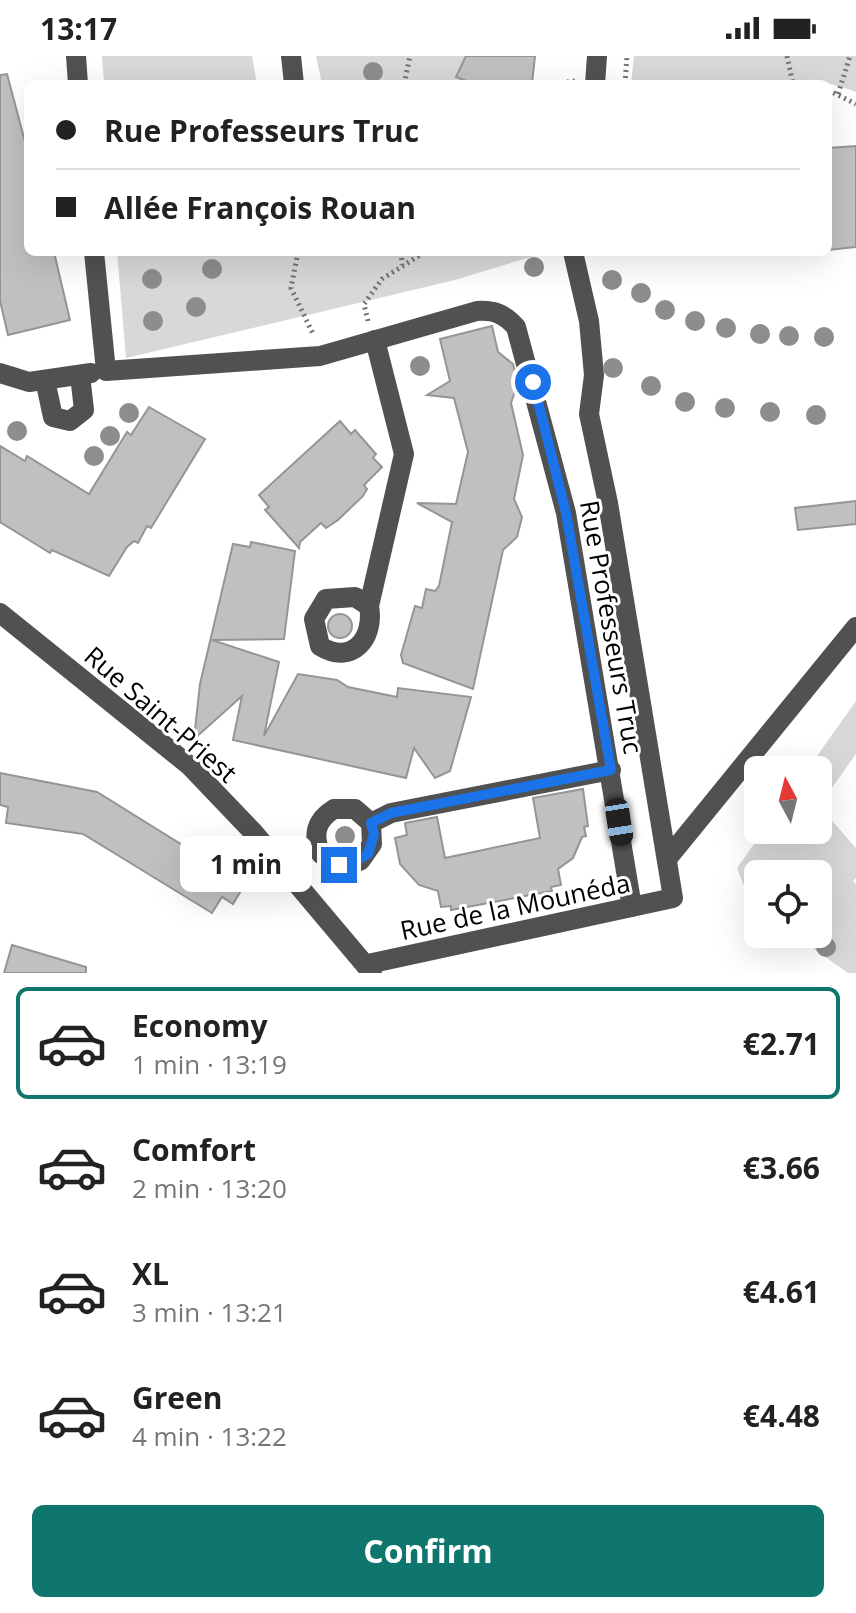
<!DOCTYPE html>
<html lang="en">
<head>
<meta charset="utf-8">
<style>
	body { margin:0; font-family:"Open Sans",sans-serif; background:#f2f2f2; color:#222; height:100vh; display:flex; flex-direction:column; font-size:30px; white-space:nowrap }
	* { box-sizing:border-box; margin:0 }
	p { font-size:26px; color:#767676 }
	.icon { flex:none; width:44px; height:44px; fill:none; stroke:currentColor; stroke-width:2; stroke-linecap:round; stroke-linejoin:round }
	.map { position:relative; height:917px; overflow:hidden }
	.details { display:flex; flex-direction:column; background:#fff; flex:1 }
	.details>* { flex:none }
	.hud { position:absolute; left:24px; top:24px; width:808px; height:176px; border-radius:12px; box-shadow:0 8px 32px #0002; display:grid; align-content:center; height:176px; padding:0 32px; background:#fff }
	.needle { width:52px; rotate:353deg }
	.fabs { position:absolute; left:744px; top:700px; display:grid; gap:16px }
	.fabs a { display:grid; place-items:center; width:88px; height:88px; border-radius:12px; background:#fff; box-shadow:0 8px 32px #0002; font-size:40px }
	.end { position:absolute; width:36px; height:36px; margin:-18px; border:10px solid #1a73e8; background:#fff; box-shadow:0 0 0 4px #fff }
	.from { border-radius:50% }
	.bubble { position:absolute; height:56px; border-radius:12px; background:#fff; box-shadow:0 8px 32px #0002; font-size:26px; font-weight:700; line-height:56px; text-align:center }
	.car { position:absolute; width:24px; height:48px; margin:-24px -12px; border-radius:10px; box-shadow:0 0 6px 2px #0007; background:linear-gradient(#222 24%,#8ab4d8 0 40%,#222 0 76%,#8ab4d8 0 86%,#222 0) }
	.hud b { display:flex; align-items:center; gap:28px; height:76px; font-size:30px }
	.hud b+b { border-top:2px solid #e0e0e0 }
	.hud i { width:20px; height:20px; background:#222 }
	ul { padding:14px 0 0; list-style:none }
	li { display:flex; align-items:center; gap:24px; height:112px; margin:0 16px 12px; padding:0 16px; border:4px solid transparent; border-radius:12px }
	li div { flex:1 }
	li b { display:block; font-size:30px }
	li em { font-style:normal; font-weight:700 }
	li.selected { border-color:#0f766e }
	li>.icon { width:72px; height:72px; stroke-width:1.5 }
	.cta { display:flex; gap:16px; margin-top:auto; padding:16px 32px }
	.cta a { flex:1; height:92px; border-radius:12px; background:#0f766e; color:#fff; font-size:32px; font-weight:700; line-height:92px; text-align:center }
	.status { display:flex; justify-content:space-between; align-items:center; height:56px; padding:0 40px; background:#fff; direction:ltr }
	.status svg { height:22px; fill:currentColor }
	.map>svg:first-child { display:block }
	.green { fill:#d8d8d8 }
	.building { fill:#c0c0c0; stroke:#959595; stroke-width:2 }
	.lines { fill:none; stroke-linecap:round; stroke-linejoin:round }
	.path { stroke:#737373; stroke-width:5; stroke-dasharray:2 4; stroke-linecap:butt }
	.minor { stroke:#515151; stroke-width:20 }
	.tree { fill:#8d8d8d }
	.route { stroke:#1a73e8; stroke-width:10 }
	.labels { text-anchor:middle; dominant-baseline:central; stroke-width:6; stroke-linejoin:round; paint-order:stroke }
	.street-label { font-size:26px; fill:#000; stroke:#fff }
</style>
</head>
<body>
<div class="status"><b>13:17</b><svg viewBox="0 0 49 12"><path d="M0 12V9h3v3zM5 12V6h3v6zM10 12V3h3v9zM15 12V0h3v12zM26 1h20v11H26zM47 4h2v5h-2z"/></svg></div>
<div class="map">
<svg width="856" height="917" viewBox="0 0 856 917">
	<rect width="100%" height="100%" fill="#fff"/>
	<g class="green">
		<polygon points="102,0 252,0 257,28 104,28"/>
		<polygon points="316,0 474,0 466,0 456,20 463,23 461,28 322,28"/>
		<path d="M634 0H856V36C810 19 803 28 758 28 715 28 673 28 631 28Z"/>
		<polygon points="117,196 547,196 455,224 126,302"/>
		<polygon points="856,645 856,698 819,750 856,792 856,822 853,825 856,828 856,917 848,917 793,878 818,878 818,818 758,818 758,853 751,848 737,812 764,774 818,774 818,714 807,714"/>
	</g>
	<g class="building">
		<polygon points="466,0 535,0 532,28 474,28 456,21"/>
		<polygon points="7,18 28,97 28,196 54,196 70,264 8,279 0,245 0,19"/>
		<polygon points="856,90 856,191 828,194 828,92"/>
		<polygon points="492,270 498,296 513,308 518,327 511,347 523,399 514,443 522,461 517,481 503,494 473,633 403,607 401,599 415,550 422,552 426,533 435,535 439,530 452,466 417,447 456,448 468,396 454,342 427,339 450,325 440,283"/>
		<polygon points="149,351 205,383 151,472 147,470 138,487 134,485 127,491 109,520 52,494 50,497 0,466 0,390 25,405 27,400 89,438 127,376 131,379"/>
		<polygon points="340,365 351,378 355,374 376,398 373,402 382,411 364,429 367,433 363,440 338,464 326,472 321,467 300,486 299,492 265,454 269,451 259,439"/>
		<polygon points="856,445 856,468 798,474 795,452"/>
		<polygon points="251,486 295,495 284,583 212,584 279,606 264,680 298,618 337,624 348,631 397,641 398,632 471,641 450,715 435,722 414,692 406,722 233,684 242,640 194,683 200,628 233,488 250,491"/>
		<circle cx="340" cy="570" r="12"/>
		<polygon points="0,717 97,736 245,828 233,848 222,841 212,857 83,778 6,767 8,751 0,749"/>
		<polygon points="583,733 588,770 584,771 586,780 582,781 573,802 558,813 561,829 551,831 552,835 451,854 451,850 441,851 438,835 419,829 400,808 395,782 407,779 405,767 437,761 445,802 540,782 533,742"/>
		<polygon points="12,889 86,911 86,917 4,917"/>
	</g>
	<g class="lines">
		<g class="path">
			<polyline points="787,0 793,28"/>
			<polyline points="404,28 410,0"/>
			<polyline points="549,28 575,25"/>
			<polyline points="625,28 627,0"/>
			<polyline points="828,34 856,48"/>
			<polyline points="838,38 850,0"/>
			<polyline points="298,196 291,232 314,280"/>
			<polyline points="401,196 402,209"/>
			<polyline points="368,265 364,248 382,223 425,196"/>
		</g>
		<g class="minor">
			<polyline points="76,0 78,28"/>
			<polyline points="291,0 294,28"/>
			<polyline points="595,28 597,0"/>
			<path d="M94 196 106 315 320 300 477 255C495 254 504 258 516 271L566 457 632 851"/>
			<polyline points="0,317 29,326 91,317"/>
			<polyline points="45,324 53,361 70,365 84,354 80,319"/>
			<path d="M369 550C375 582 352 610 320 590L314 563 326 543 355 541 369 550 404 398 375 284"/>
			<polyline points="0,557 190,710 254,777 372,917"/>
			<path d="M371 767 372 788 360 805 339 809 321 798C312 779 316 764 334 753H355L371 767 391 757 611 714"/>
			<polyline points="667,803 856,571"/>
			<polyline points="368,908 673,842 608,447 589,358 594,319 589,265 573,196"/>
		</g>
	</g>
	<g class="tree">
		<circle cx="373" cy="16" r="10"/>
		<circle cx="534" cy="211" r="10"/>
		<circle cx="212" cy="213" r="10"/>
		<circle cx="152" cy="223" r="10"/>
		<circle cx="612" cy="224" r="10"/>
		<circle cx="641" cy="237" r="10"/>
		<circle cx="196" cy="251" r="10"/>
		<circle cx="665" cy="254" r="10"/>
		<circle cx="153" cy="265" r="10"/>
		<circle cx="695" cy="265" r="10"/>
		<circle cx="726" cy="272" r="10"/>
		<circle cx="760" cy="278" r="10"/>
		<circle cx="789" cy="280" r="10"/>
		<circle cx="824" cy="281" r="10"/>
		<circle cx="420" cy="310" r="10"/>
		<circle cx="613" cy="312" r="10"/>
		<circle cx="651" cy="330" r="10"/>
		<circle cx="685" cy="346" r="10"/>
		<circle cx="725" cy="352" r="10"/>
		<circle cx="770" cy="356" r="10"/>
		<circle cx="129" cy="357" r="10"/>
		<circle cx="816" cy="359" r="10"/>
		<circle cx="17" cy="375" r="10"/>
		<circle cx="110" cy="380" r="10"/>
		<circle cx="94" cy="400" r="10"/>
		<circle cx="345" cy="780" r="10"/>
		<circle cx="826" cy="891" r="10"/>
	</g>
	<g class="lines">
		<polyline class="route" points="339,809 349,809 368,798 374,778 371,767 391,757 611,714 566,457 533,326"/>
	</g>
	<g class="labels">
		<g class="street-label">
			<text transform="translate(612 571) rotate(80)">Rue Professeurs Truc</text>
			<text transform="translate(161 658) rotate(41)">Rue Saint-Priest</text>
			<text transform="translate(515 850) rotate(-12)">Rue de la Mounéda</text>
		</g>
	</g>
</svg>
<div class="fabs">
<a><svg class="needle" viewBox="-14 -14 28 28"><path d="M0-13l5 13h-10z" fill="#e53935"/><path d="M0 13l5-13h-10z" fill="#767676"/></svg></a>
<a><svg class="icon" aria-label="locate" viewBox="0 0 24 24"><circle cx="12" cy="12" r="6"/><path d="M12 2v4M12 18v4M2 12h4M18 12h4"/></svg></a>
</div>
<i class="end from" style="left:533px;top:326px"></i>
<i class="end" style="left:339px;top:809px"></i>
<div class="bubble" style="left:180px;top:780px;width:132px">1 min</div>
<i class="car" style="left:619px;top:766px;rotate:171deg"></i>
<div class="hud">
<b><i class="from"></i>Rue Professeurs Truc</b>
<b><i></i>Allée François Rouan</b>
</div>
</div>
<section class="details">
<ul>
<li class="selected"><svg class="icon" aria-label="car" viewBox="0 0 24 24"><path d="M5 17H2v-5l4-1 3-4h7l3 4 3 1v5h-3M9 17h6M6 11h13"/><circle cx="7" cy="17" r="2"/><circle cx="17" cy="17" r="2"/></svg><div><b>Economy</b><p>1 min · 13:19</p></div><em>€2.71</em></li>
<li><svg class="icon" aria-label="car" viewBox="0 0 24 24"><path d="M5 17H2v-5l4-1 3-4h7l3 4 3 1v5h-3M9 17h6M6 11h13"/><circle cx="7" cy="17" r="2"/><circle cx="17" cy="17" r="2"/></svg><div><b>Comfort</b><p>2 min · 13:20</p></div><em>€3.66</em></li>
<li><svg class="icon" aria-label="car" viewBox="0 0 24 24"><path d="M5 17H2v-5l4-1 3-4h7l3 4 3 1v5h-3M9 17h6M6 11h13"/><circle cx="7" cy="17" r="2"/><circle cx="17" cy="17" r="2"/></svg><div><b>XL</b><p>3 min · 13:21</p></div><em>€4.61</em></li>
<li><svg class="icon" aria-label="car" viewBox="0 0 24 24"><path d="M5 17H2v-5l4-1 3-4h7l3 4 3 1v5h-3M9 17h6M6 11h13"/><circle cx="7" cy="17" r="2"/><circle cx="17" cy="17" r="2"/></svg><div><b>Green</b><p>4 min · 13:22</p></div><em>€4.48</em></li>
</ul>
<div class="cta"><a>Confirm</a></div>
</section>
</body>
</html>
